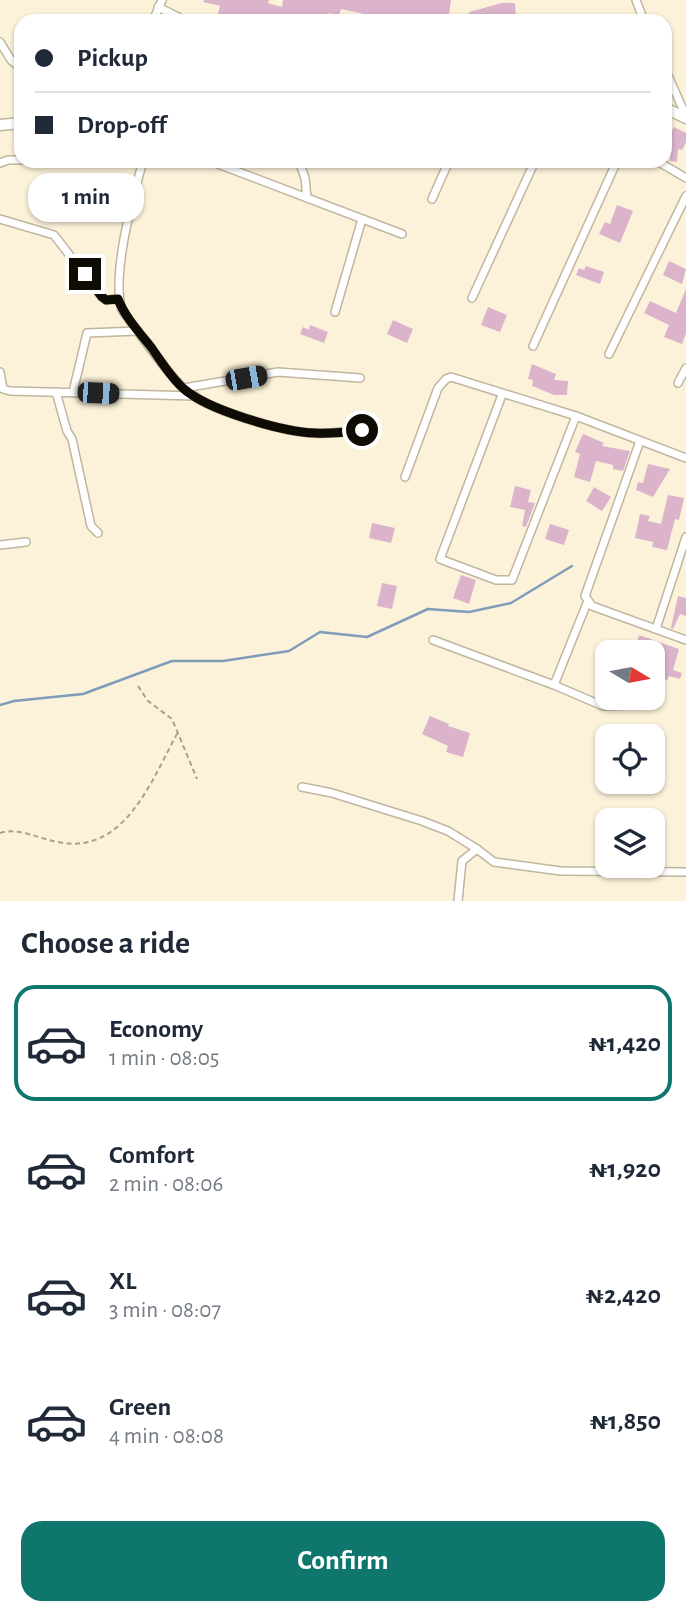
<!DOCTYPE html>
<html lang="en">
<head>
<meta charset="utf-8">
<style>
	body { margin:0; font-family:"Alegreya Sans",sans-serif; background:#f6f6f7; color:#1f2937; height:100vh; display:flex; flex-direction:column; font-size:26px; white-space:nowrap }
	* { box-sizing:border-box; margin:0 }
	p { font-size:23px; color:#747a83 }
	.icon { flex:none; width:38px; height:38px; fill:none; stroke:currentColor; stroke-width:2; stroke-linecap:round; stroke-linejoin:round }
	.map { position:relative; height:901px; overflow:hidden }
	.sheet { display:flex; flex-direction:column; background:#fff; flex:1 }
	.sheet>* { flex:none }
	.guide { position:absolute; left:14px; top:14px; width:658px; height:154px; border-radius:21px; box-shadow:0 2px 5px #0004; display:grid; align-content:center; height:154px; padding:0 21px; background:#fff }
	.needle { width:46px; rotate:100deg }
	.controls { position:absolute; left:595px; top:640px; display:grid; gap:14px }
	.controls a { display:grid; place-items:center; width:70px; height:70px; border-radius:14px; background:#fff; box-shadow:0 2px 5px #0004; font-size:35px }
	.end { position:absolute; width:32px; height:32px; margin:-16px; border:9px solid #0f0c05; background:#fff; box-shadow:0 0 0 4px #fff }
	.from { border-radius:50% }
	.bubble { position:absolute; height:49px; border-radius:21px; background:#fff; box-shadow:0 2px 5px #0004; font-size:23px; font-weight:600; line-height:49px; text-align:center }
	.car { position:absolute; width:21px; height:42px; margin:-21px -10px; border-radius:9px; box-shadow:0 0 5px 2px #0007; background:linear-gradient(#222 24%,#8ab4d8 0 40%,#222 0 76%,#8ab4d8 0 86%,#222 0) }
	.guide b { display:flex; align-items:center; gap:24px; height:66px; font-size:26px }
	.guide b+b { border-top:2px solid #e0e1e3 }
	.guide i { width:18px; height:18px; background:#1f2937 }
	ul { padding:0; list-style:none }
	li { display:flex; align-items:center; gap:21px; height:116px; margin:0 14px 10px; padding:0 7px; border:4px solid transparent; border-radius:21px }
	li div { flex:1 }
	li b { display:block; font-size:26px }
	li em { font-style:normal; font-weight:600 }
	li.on { border-color:#0f766e }
	li>.icon { width:63px; height:63px; stroke-width:1.5 }
	h2 { padding:0 21px; font-size:32px; line-height:84px }
	.action { display:flex; gap:14px; margin-top:auto; padding:14px 21px }
	.action a { flex:1; height:80px; border-radius:21px; background:#0f766e; color:#fff; font-size:28px; font-weight:600; line-height:80px; text-align:center }
	.map>svg:first-child { display:block }
	.lines { fill:none; stroke-linecap:round; stroke-linejoin:round }
	.stream { stroke:#7f9cb9; stroke-width:2.5 }
	.building { fill:#dbb4cb }
	.street-casing { stroke:#c0b69f; stroke-width:10 }
	.secondary-casing { stroke:#c0b69f; stroke-width:13 }
	.path { stroke:#a9a18f; stroke-width:2; stroke-dasharray:5 3.5; stroke-linecap:butt }
	.street { stroke:#fff; stroke-width:7 }
	.secondary { stroke:#fff; stroke-width:10 }
	.route { stroke:#0f0c05; stroke-width:9 }
</style>
</head>
<body>
<div class="map">
<svg width="686" height="901" viewBox="0 0 686 901">
	<rect width="100%" height="100%" fill="#fcf2da"/>
	<g class="lines">
		<polyline class="stream" points="0,705 14,701 83,694 172,661 223,661 289,651 320,632 367,637 428,609 469,612 511,603 572,566"/>
	</g>
	<g class="building">
		<polygon points="204,0 269,0 268,3 282,7 283,0 451,0 448,21 419,17 419,20 396,21 341,9 339,15 329,13 328,21 313,18 312,21 216,21 220,6 203,2"/>
		<polygon points="502,3 515,3 516,21 480,21 479,19 470,21 469,12"/>
		<polygon points="674,127 686,133 686,142 682,150 678,149 677,162 670,161 671,145 666,142"/>
		<polygon points="617,205 633,211 620,243 599,234 605,222 610,224"/>
		<polygon points="669,261 686,269 682,284 663,275"/>
		<polygon points="586,266 604,272 600,284 576,275 579,268 584,270"/>
		<polygon points="686,289 686,333 682,344 664,337 669,325 644,313 650,301 676,313"/>
		<polygon points="488,307 507,315 500,332 481,325"/>
		<polygon points="393,320 413,329 407,343 387,334"/>
		<polygon points="310,325 328,332 324,343 300,334 303,327 309,330"/>
		<polygon points="532,364 556,374 554,380 568,381 567,395 554,395 532,386 533,380 528,379"/>
		<polygon points="583,434 604,443 602,446 630,451 623,471 613,469 613,465 596,461 590,482 574,477 580,454 575,452"/>
		<polygon points="648,464 670,469 653,497 636,490 638,482 643,483"/>
		<polygon points="515,486 531,490 528,502 535,503 526,527 522,526 525,510 510,507"/>
		<polygon points="594,487 611,497 602,511 586,501"/>
		<polygon points="668,495 684,498 679,520 675,519 667,550 652,547 653,542 635,538 640,514 650,516 648,521 661,524"/>
		<polygon points="372,523 395,528 391,543 369,538"/>
		<polygon points="550,524 569,530 564,545 545,539"/>
		<polygon points="461,575 476,580 469,604 453,598"/>
		<polygon points="382,583 397,586 392,609 377,606"/>
		<polygon points="678,596 686,598 686,616 680,614 673,629 671,628"/>
		<polygon points="639,635 679,649 673,670 682,673 680,679 669,676 667,680 653,676 653,653 634,653"/>
		<polygon points="430,716 449,724 448,726 470,733 463,757 446,752 448,746 422,734"/>
	</g>
	<g class="lines">
		<defs>
			<g id="street">
				<polyline points="636,0 644,21"/>
				<polyline points="158,7 186,21"/>
				<polyline points="153,21 162,0"/>
				<polyline points="0,42 11,60 21,68"/>
				<polyline points="665,69 686,116"/>
				<polyline points="35,161 40,161"/>
				<path d="M143 161C133 197 111 275 122 310 141 335 160 364 182 387 203 409 283 432 314 433 330 434 346 432 362 430"/>
				<polyline points="210,161 402,234"/>
				<polyline points="299,161 305,178 307,198"/>
				<polyline points="657,161 686,178"/>
				<polyline points="0,163 8,160 21,160"/>
				<polyline points="432,199 449,161"/>
				<polyline points="0,219 54,235 102,297 106,300 119,299"/>
				<polyline points="472,298 535,161"/>
				<polyline points="335,312 362,219"/>
				<polyline points="533,346 617,161"/>
				<polyline points="609,354 686,196"/>
				<polyline points="0,372 3,389 10,391 195,396"/>
				<polyline points="678,383 686,368"/>
				<polyline points="184,388 278,372 360,378"/>
				<polyline points="56,392 67,431 72,439 91,526 98,533"/>
				<polyline points="73,392 87,333 138,331"/>
				<polyline points="502,395 440,559 496,580 512,580 576,416"/>
				<polyline points="640,441 585,596 592,606 686,640"/>
				<polyline points="405,477 438,388 446,379 451,377 576,416 686,458"/>
				<polyline points="0,545 26,542"/>
				<polyline points="656,629 686,537"/>
				<polyline points="433,640 554,685 603,706 655,704"/>
				<polyline points="554,685 587,603"/>
				<polyline points="302,787 332,793 422,821 448,831 477,849 462,861 458,901"/>
				<polyline points="477,849 494,862 561,871 686,872"/>
			</g>
			<g id="secondary">
				<polyline points="665,108 686,118"/>
				<polyline points="0,125 21,123"/>
			</g>
		</defs>
		<use href="#street" class="street-casing"/>
		<use href="#secondary" class="secondary-casing"/>
		<g class="path">
			<polyline points="138,686 148,701 172,719 197,779"/>
			<path d="M0 833C19 827 39 839 58 842 125 856 152 779 178 732"/>
		</g>
		<use href="#street" class="street"/>
		<use href="#secondary" class="secondary"/>
	</g>
	<g class="lines">
		<path class="route" d="M85 274 102 297 106 300 118 299C125 317 139 332 151 347 161 361 171 378 184 389 208 410 282 432 315 433 331 434 347 432 362 430"/>
	</g>
</svg>
<div class="controls">
<a><svg class="needle" viewBox="-14 -14 28 28"><path d="M0-13l5 13h-10z" fill="#e53935"/><path d="M0 13l5-13h-10z" fill="#747a83"/></svg></a>
<a><svg class="icon" aria-label="locate" viewBox="0 0 24 24"><circle cx="12" cy="12" r="6"/><path d="M12 2v4M12 18v4M2 12h4M18 12h4"/></svg></a>
<a><svg class="icon" aria-label="layers" viewBox="0 0 24 24"><path d="M12 4l9 5-9 5-9-5zM3 14l9 5 9-5"/></svg></a>
</div>
<i class="end from" style="left:362px;top:430px"></i>
<i class="end" style="left:85px;top:274px"></i>
<div class="bubble" style="left:28px;top:173px;width:116px">1 min</div>
<i class="car" style="left:246px;top:378px;rotate:80deg"></i>
<i class="car" style="left:98px;top:393px;rotate:92deg"></i>
<div class="guide">
<b><i class="from"></i>Pickup</b>
<b><i></i>Drop-off</b>
</div>
</div>
<section class="sheet">
<h2>Choose a ride</h2>
<ul>
<li class="on"><svg class="icon" aria-label="car" viewBox="0 0 24 24"><path d="M5 17H2v-5l4-1 3-4h7l3 4 3 1v5h-3M9 17h6M6 11h13"/><circle cx="7" cy="17" r="2"/><circle cx="17" cy="17" r="2"/></svg><div><b>Economy</b><p>1 min · 08:05</p></div><em>₦1,420</em></li>
<li><svg class="icon" aria-label="car" viewBox="0 0 24 24"><path d="M5 17H2v-5l4-1 3-4h7l3 4 3 1v5h-3M9 17h6M6 11h13"/><circle cx="7" cy="17" r="2"/><circle cx="17" cy="17" r="2"/></svg><div><b>Comfort</b><p>2 min · 08:06</p></div><em>₦1,920</em></li>
<li><svg class="icon" aria-label="car" viewBox="0 0 24 24"><path d="M5 17H2v-5l4-1 3-4h7l3 4 3 1v5h-3M9 17h6M6 11h13"/><circle cx="7" cy="17" r="2"/><circle cx="17" cy="17" r="2"/></svg><div><b>XL</b><p>3 min · 08:07</p></div><em>₦2,420</em></li>
<li><svg class="icon" aria-label="car" viewBox="0 0 24 24"><path d="M5 17H2v-5l4-1 3-4h7l3 4 3 1v5h-3M9 17h6M6 11h13"/><circle cx="7" cy="17" r="2"/><circle cx="17" cy="17" r="2"/></svg><div><b>Green</b><p>4 min · 08:08</p></div><em>₦1,850</em></li>
</ul>
<div class="action"><a>Confirm</a></div>
</section>
</body>
</html>
